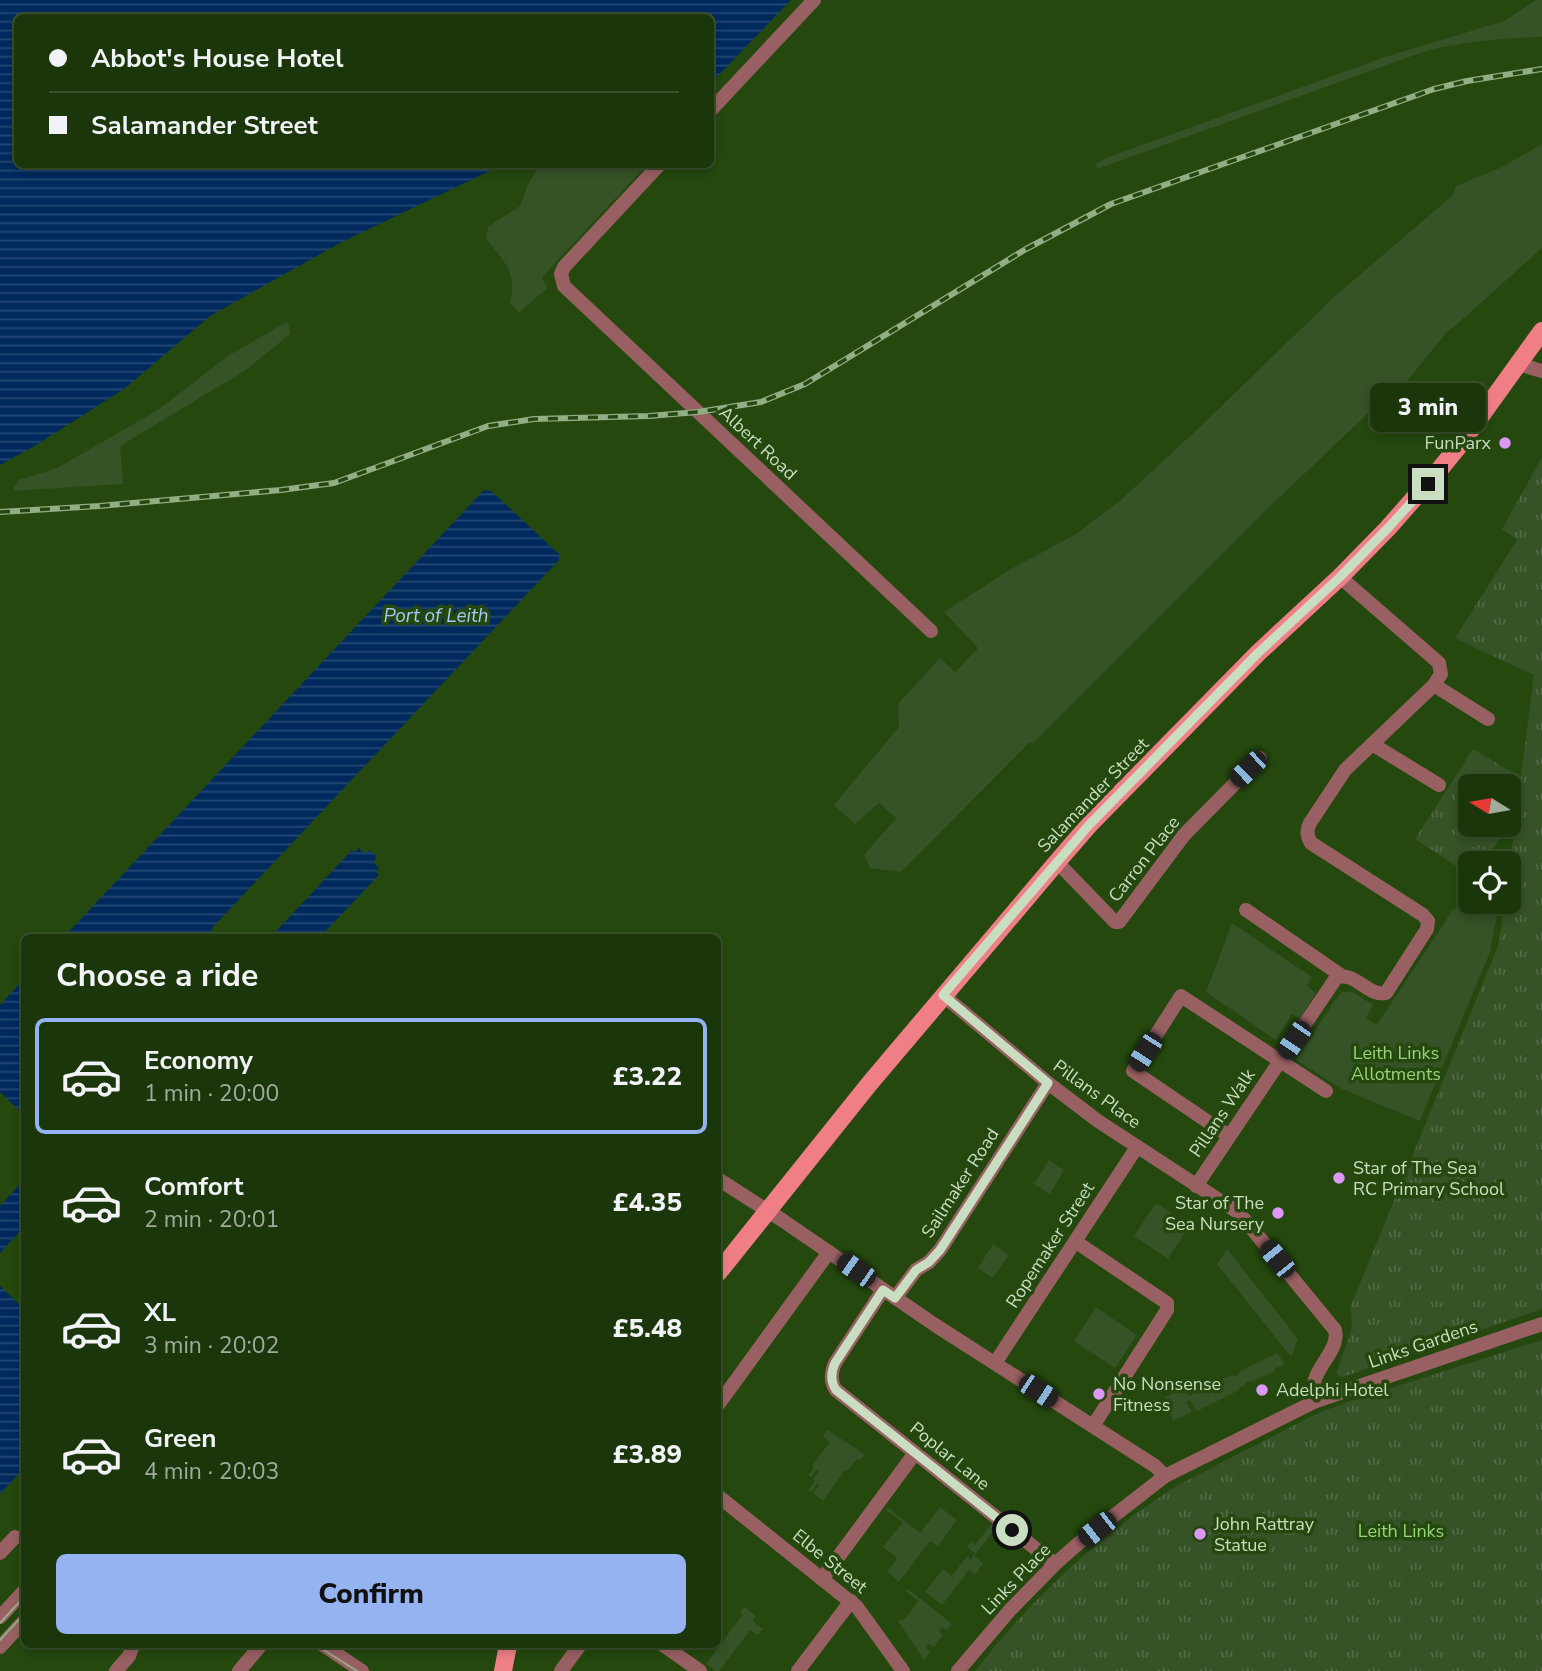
<!DOCTYPE html>
<html lang="en">
<head>
<meta charset="utf-8">
<style>
	body { margin:0; font-family:"Nunito Sans",sans-serif; background:#243e13; color:#f1f3f6; height:100vh; display:flex; flex-direction:column; font-size:26px; white-space:nowrap }
	* { box-sizing:border-box; margin:0 }
	p { font-size:23px; color:#a0ab9c }
	.icon { flex:none; width:38px; height:38px; fill:none; stroke:currentColor; stroke-width:2; stroke-linecap:round; stroke-linejoin:round }
	.map { position:relative; flex:1; overflow:hidden }
	.sheet { position:absolute; left:21px; top:934px; width:700px; height:714px; display:flex; flex-direction:column; background:#1b360a; border-radius:10px; box-shadow:0 4px 10px #0003,0 0 0 2px #39502b }
	.sheet>* { flex:none }
	.top-card { position:absolute; left:14px; top:14px; width:700px; height:154px; border-radius:10px; box-shadow:0 4px 10px #0003,0 0 0 2px #39502b; display:grid; align-content:center; height:154px; padding:0 35px; background:#1b360a }
	.needle { width:46px; rotate:281deg }
	.tools { position:absolute; left:1458px; top:774px; display:grid; gap:14px }
	.tools a { display:grid; place-items:center; width:63px; height:63px; border-radius:10px; background:#1b360a; box-shadow:0 4px 10px #0003,0 0 0 2px #39502b; font-size:35px }
	.end { position:absolute; width:32px; height:32px; margin:-16px; border:9px solid #c9dec0; background:#111; box-shadow:0 0 0 4px #111 }
	.from { border-radius:50% }
	.bubble { position:absolute; height:49px; border-radius:10px; background:#1b360a; box-shadow:0 4px 10px #0003,0 0 0 2px #39502b; font-size:23px; font-weight:800; line-height:49px; text-align:center }
	.car { position:absolute; width:21px; height:42px; margin:-21px -10px; border-radius:9px; box-shadow:0 0 5px 2px #0007; background:linear-gradient(#222 24%,#8ab4d8 0 40%,#222 0 76%,#8ab4d8 0 86%,#222 0) }
	.top-card b { display:flex; align-items:center; gap:24px; height:66px; font-size:26px }
	.top-card b+b { border-top:2px solid #39502b }
	.top-card i { width:18px; height:18px; background:#f1f3f6 }
	ul { padding:0; list-style:none }
	li { display:flex; align-items:center; gap:21px; height:116px; margin:0 14px 10px; padding:0 21px; border:4px solid transparent; border-radius:10px }
	li div { flex:1 }
	li b { display:block; font-size:26px }
	li em { font-style:normal; font-weight:800 }
	li.active { border-color:#95b2f1 }
	li>.icon { width:63px; height:63px; stroke-width:1.5 }
	h2 { padding:0 35px; font-size:32px; line-height:84px }
	.cta { display:flex; gap:14px; margin-top:auto; padding:14px 35px }
	.cta a { flex:1; height:80px; border-radius:10px; background:#95b2f1; color:#111; font-size:28px; font-weight:800; line-height:80px; text-align:center }
	.map>svg:first-child { display:block }
	.green { fill:#365227 }
	.park { fill:url(#park-tufts); fill-rule:evenodd }
	.water { fill:url(#water-rules) }
	.lines { fill:none; stroke-linecap:round; stroke-linejoin:round }
	.minor { stroke:#996063; stroke-width:14 }
	.major { stroke:#f07e87; stroke-width:18 }
	.tram { stroke:#93ad85; stroke-width:2 }
	.rail-casing { stroke:#93ad85; stroke-width:6 }
	.rail { stroke:#24480e; stroke-width:3.5; stroke-dasharray:10; stroke-linecap:butt }
	.route { stroke:#c9dec0; stroke-width:9 }
	.poi-dot { fill:#db99f5; stroke:#24480e; stroke-width:2.5 }
	.labels { text-anchor:middle; dominant-baseline:central; stroke-width:7; stroke-linejoin:round; paint-order:stroke }
	.street-label { font-size:18px; fill:#c9dec0; stroke:#24480e }
	.poi-label { font-size:18px; fill:#c9dec0; stroke:#24480e; text-anchor:start }
	.park-label { font-size:18px; fill:#97d37a; stroke:#24480e }
	.water-label { font-size:19px; font-style:italic; fill:#a3c8fa; stroke:#24480e }
</style>
</head>
<body>
<div class="map">
<svg width="1542" height="1671" viewBox="0 0 1542 1671">
	<defs>
		<pattern id="park-tufts" width="24" height="20" patternUnits="userSpaceOnUse" patternTransform="scale(1.75)"><rect width="24" height="20" fill="#365227"/><path d="M3 7l-1-3M5 7V3M7 7l1-3M15 17l-1-3M17 17v-4M19 17l1-3" fill="none" stroke="#526a45"/></pattern>
		<pattern id="water-rules" width="6" height="5" patternUnits="userSpaceOnUse" patternTransform="scale(1.75)"><rect width="6" height="5" fill="#00295e"/><path d="M0 2.5h6" fill="none" stroke="#244873"/></pattern>
	</defs>
	<rect width="100%" height="100%" fill="#24480e"/>
	<g class="green">
		<path d="M1536 0H1542V37C1506 38 1458 42 1423 52L1097 169 1096 164 1106 158 1385 57 1504 21Z"/>
		<polygon points="1542,144 1542,248 1455,326 1448,331 1387,405 1381,401 1265,511 1033,743 1030,742 901,872 870,868 864,855 896,818 879,803 855,824 834,805 899,727 898,704 940,658 955,672 978,648 944,612 1011,569 1076,534 1122,499 1203,424 1335,296 1453,195 1456,186 1500,168"/>
		<path d="M540 165H647L542 277 547 288 519 313 510 303C518 273 504 261 486 239L488 227 520 206 528 184Z"/>
		<polygon points="288,321 290,334 246,370 120,446 123,484 12,491 19,480 57,468 158,410 228,356"/>
		<polygon points="1454,908 1497,914 1490,952 1420,1121 1342,1089 1296,1060 1337,997 1342,992 1353,992 1373,1005 1366,1018 1377,1025"/>
		<polygon points="1232,923 1312,977 1307,986 1316,993 1300,1019 1292,1014 1276,1040 1206,992"/>
		<polygon points="1049,1160 1064,1170 1050,1194 1034,1184"/>
		<polygon points="1156,1203 1190,1225 1168,1259 1134,1236"/>
		<polygon points="993,1244 1009,1255 993,1278 978,1268"/>
		<polygon points="1227,1249 1298,1339 1291,1357 1217,1264"/>
		<polygon points="1096,1307 1137,1335 1115,1368 1074,1341"/>
		<polygon points="1277,1353 1285,1364 1274,1369 1275,1371 1251,1382 1250,1381 1245,1383 1245,1385 1239,1388 1239,1390 1197,1411 1190,1400 1186,1402 1192,1412 1173,1421 1165,1397 1185,1388 1189,1396 1231,1375 1233,1377 1239,1374 1239,1372"/>
		<path d="M828 1430C840 1439 852 1445 864 1454V1456L860 1461 857 1459 847 1471 845 1470 823 1501 813 1493 820 1485 818 1483 811 1492 808 1490 815 1481 813 1479 819 1471 816 1470 811 1477 808 1475 814 1468 812 1466 830 1442 823 1436Z"/>
		<polygon points="887,1507 920,1533 940,1507 957,1520 938,1546 930,1541 899,1582 887,1572 897,1558 883,1547 903,1522 886,1510"/>
		<polygon points="993,1522 998,1525 974,1556 983,1563 975,1575 969,1570 942,1605 925,1592 943,1569 952,1576 967,1556 971,1559 975,1553 967,1547 971,1542 975,1545"/>
		<polygon points="908,1589 952,1624 947,1630 942,1627 939,1631 943,1635 934,1647 929,1644 926,1648 930,1652 924,1660 901,1625 899,1624 899,1620 902,1621 906,1617 918,1601 906,1591"/>
		<polygon points="744,1607 756,1616 753,1621 763,1629 758,1635 750,1630 719,1671 715,1671 706,1664 742,1615 740,1612"/>
	</g>
	<g class="park">
		<path d="M1542 457V1309L1343 1377 1339 1376 1337 1373C1342 1348 1357 1335 1350 1308L1499 944 1505 901H1508L1509 871 1534 675 1455 638 1517 540 1502 529Z"/>
		<path d="M1473 749 1515 774 1509 825 1484 863H1470V875L1415 839ZM1470 786H1508V824H1470Z"/>
		<path d="M1542 1340V1671H975C1030 1600 1103 1531 1180 1484L1314 1415 1344 1403Z"/>
	</g>
	<g class="water">
		<polygon points="0,0 791,0 711,83 710,18 18,18 18,164 502,165 340,243 210,316 124,389 33,447 0,465"/>
		<polygon points="484,490 491,491 559,554 559,560 212,928 211,935 212,938 63,938"/>
		<path d="M359 848 363 853 370 851C376 853 377 858 374 863L379 868 376 872 379 875 319 938H270L352 850 355 852Z"/>
		<polygon points="24,979 24,1115 0,1092 0,1005"/>
		<polygon points="24,1180 24,1227 0,1253 0,1206"/>
		<polygon points="0,1286 24,1309 24,1468 0,1494"/>
	</g>
	<g class="lines">
		<g class="minor">
			<polyline points="710,111 814,0"/>
			<polyline points="660,164 564,267 561,274 564,286 931,631"/>
			<polyline points="1518,364 1542,371"/>
			<polyline points="1434,685 1488,719"/>
			<polyline points="1372,744 1439,785"/>
			<polyline points="1057,862 1115,922 1119,922 1184,835 1260,758"/>
			<polyline points="1246,910 1342,976"/>
			<polyline points="943,995 1048,1083 1098,1121 1236,1211"/>
			<polyline points="1229,1136 1133,1071 1181,996 1326,1091"/>
			<polyline points="718,1179 782,1220 935,1325 1155,1466 1165,1476"/>
			<path d="M1196 1186 1336 978C1355 970 1367 997 1386 993L1427 929 1428 921 1423 915 1311 843C1307 836 1306 831 1310 823L1345 770 1434 685 1441 674 1439 663 1340 577"/>
			<path d="M1244 1219 1335 1330C1340 1349 1317 1365 1314 1383 1314 1389 1315 1395 1316 1401"/>
			<polyline points="1076,1242 1167,1303 1167,1310 1093,1426"/>
			<path d="M883 1290 835 1363C831 1373 830 1381 836 1390L1055 1564"/>
			<polyline points="895,1298 916,1270 929,1262 940,1250 1048,1083"/>
			<polyline points="995,1363 1137,1147"/>
			<polyline points="718,1405 829,1252"/>
			<polyline points="718,1496 857,1607 903,1671"/>
			<polyline points="0,1553 15,1537"/>
			<polyline points="822,1579 915,1453"/>
			<polyline points="0,1617 24,1591"/>
			<polyline points="323,1645 362,1671"/>
			<polyline points="663,1645 700,1671"/>
			<polyline points="0,1647 24,1621"/>
			<polyline points="116,1671 129,1656 133,1645"/>
			<polyline points="239,1671 261,1645"/>
			<polyline points="561,1671 580,1645"/>
			<polyline points="798,1671 851,1601"/>
			<polyline points="958,1671 1010,1610 1055,1564 1080,1542 1165,1476 1316,1401 1542,1324"/>
		</g>
		<g class="major">
			<polyline points="718,1273 870,1083 1057,862 1089,825 1258,653 1340,577 1388,528 1440,469 1462,442 1542,331"/>
			<polyline points="503,1671 508,1645"/>
		</g>
		<g class="tram">
			<polyline points="0,1623 24,1597"/>
			<polyline points="0,1640 24,1614"/>
			<polyline points="316,1645 357,1671"/>
		</g>
		<defs>
			<polyline id="rail" points="0,512 99,506 281,490 334,483 488,426 534,419 649,416 698,412 761,402 805,384 1026,249 1111,204 1434,89 1467,81 1542,69"/>
		</defs>
		<use href="#rail" class="rail-casing"/>
		<use href="#rail" class="rail"/>
	</g>
	<g class="lines">
		<path class="route" d="M1012 1530 836 1390C830 1381 831 1372 835 1363L883 1290 895 1298 916 1270 929 1262 940 1250 1048 1083 943 995 1089 825 1258 653 1340 577 1388 528 1428 484"/>
	</g>
	<g class="poi-dot">
		<circle cx="1505" cy="443" r="7"/>
		<circle cx="1339" cy="1178" r="7"/>
		<circle cx="1278" cy="1213" r="7"/>
		<circle cx="1262" cy="1390" r="7"/>
		<circle cx="1099" cy="1394" r="7"/>
		<circle cx="1200" cy="1534" r="7"/>
	</g>
	<g class="labels">
		<g class="street-label">
			<text transform="translate(758 443) rotate(43)">Albert Road</text>
			<text transform="translate(1093 795) rotate(-46)">Salamander Street</text>
			<text transform="translate(1144 859) rotate(-52)">Carron Place</text>
			<text transform="translate(1097 1094) rotate(36)">Pillans Place</text>
			<text transform="translate(1222 1113) rotate(-56)">Pillans Walk</text>
			<text transform="translate(960 1183) rotate(-57)">Sailmaker Road</text>
			<text transform="translate(1050 1245) rotate(-57)">Ropemaker Street</text>
			<text transform="translate(1423 1344) rotate(-19)">Links Gardens</text>
			<text transform="translate(950 1456) rotate(39)">Poplar Lane</text>
			<text transform="translate(830 1561) rotate(39)">Elbe Street</text>
			<text transform="translate(1016 1579) rotate(-46)">Links Place</text>
		</g>
		<g class="poi-label">
			<text x="1491" y="443" text-anchor="end">FunParx</text>
			<text x="1353" y="1168">Star of The Sea<tspan x="1353" dy="21">RC Primary School</tspan></text>
			<text x="1264" y="1203" text-anchor="end">Star of The<tspan x="1264" dy="21">Sea Nursery</tspan></text>
			<text x="1113" y="1384">No Nonsense<tspan x="1113" dy="21">Fitness</tspan></text>
			<text x="1276" y="1390">Adelphi Hotel</text>
			<text x="1214" y="1524">John Rattray<tspan x="1214" dy="21">Statue</tspan></text>
		</g>
		<g class="park-label">
			<text x="1396" y="1053">Leith Links<tspan x="1396" dy="21">Allotments</tspan></text>
			<text x="1401" y="1531">Leith Links</text>
		</g>
		<g class="water-label">
			<text x="436" y="616">Port of Leith</text>
		</g>
	</g>
</svg>
<div class="tools">
<a><svg class="needle" viewBox="-14 -14 28 28"><path d="M0-13l5 13h-10z" fill="#e53935"/><path d="M0 13l5-13h-10z" fill="#a0ab9c"/></svg></a>
<a><svg class="icon" aria-label="locate" viewBox="0 0 24 24"><circle cx="12" cy="12" r="6"/><path d="M12 2v4M12 18v4M2 12h4M18 12h4"/></svg></a>
</div>
<i class="end from" style="left:1012px;top:1530px"></i>
<i class="end" style="left:1428px;top:484px"></i>
<div class="bubble" style="left:1370px;top:383px;width:116px">3 min</div>
<i class="car" style="left:1248px;top:769px;rotate:226deg"></i>
<i class="car" style="left:1294px;top:1040px;rotate:214deg"></i>
<i class="car" style="left:1145px;top:1052px;rotate:213deg"></i>
<i class="car" style="left:1277px;top:1259px;rotate:321deg"></i>
<i class="car" style="left:856px;top:1270px;rotate:305deg"></i>
<i class="car" style="left:1038px;top:1391px;rotate:123deg"></i>
<i class="car" style="left:1097px;top:1529px;rotate:232deg"></i>
<div class="top-card">
<b><i class="from"></i>Abbot's House Hotel</b>
<b><i></i>Salamander Street</b>
</div>
<section class="sheet">
<h2>Choose a ride</h2>
<ul>
<li class="active"><svg class="icon" aria-label="car" viewBox="0 0 24 24"><path d="M5 17H2v-5l4-1 3-4h7l3 4 3 1v5h-3M9 17h6M6 11h13"/><circle cx="7" cy="17" r="2"/><circle cx="17" cy="17" r="2"/></svg><div><b>Economy</b><p>1 min · 20:00</p></div><em>£3.22</em></li>
<li><svg class="icon" aria-label="car" viewBox="0 0 24 24"><path d="M5 17H2v-5l4-1 3-4h7l3 4 3 1v5h-3M9 17h6M6 11h13"/><circle cx="7" cy="17" r="2"/><circle cx="17" cy="17" r="2"/></svg><div><b>Comfort</b><p>2 min · 20:01</p></div><em>£4.35</em></li>
<li><svg class="icon" aria-label="car" viewBox="0 0 24 24"><path d="M5 17H2v-5l4-1 3-4h7l3 4 3 1v5h-3M9 17h6M6 11h13"/><circle cx="7" cy="17" r="2"/><circle cx="17" cy="17" r="2"/></svg><div><b>XL</b><p>3 min · 20:02</p></div><em>£5.48</em></li>
<li><svg class="icon" aria-label="car" viewBox="0 0 24 24"><path d="M5 17H2v-5l4-1 3-4h7l3 4 3 1v5h-3M9 17h6M6 11h13"/><circle cx="7" cy="17" r="2"/><circle cx="17" cy="17" r="2"/></svg><div><b>Green</b><p>4 min · 20:03</p></div><em>£3.89</em></li>
</ul>
<div class="cta"><a>Confirm</a></div>
</section>
</div>
</body>
</html>
